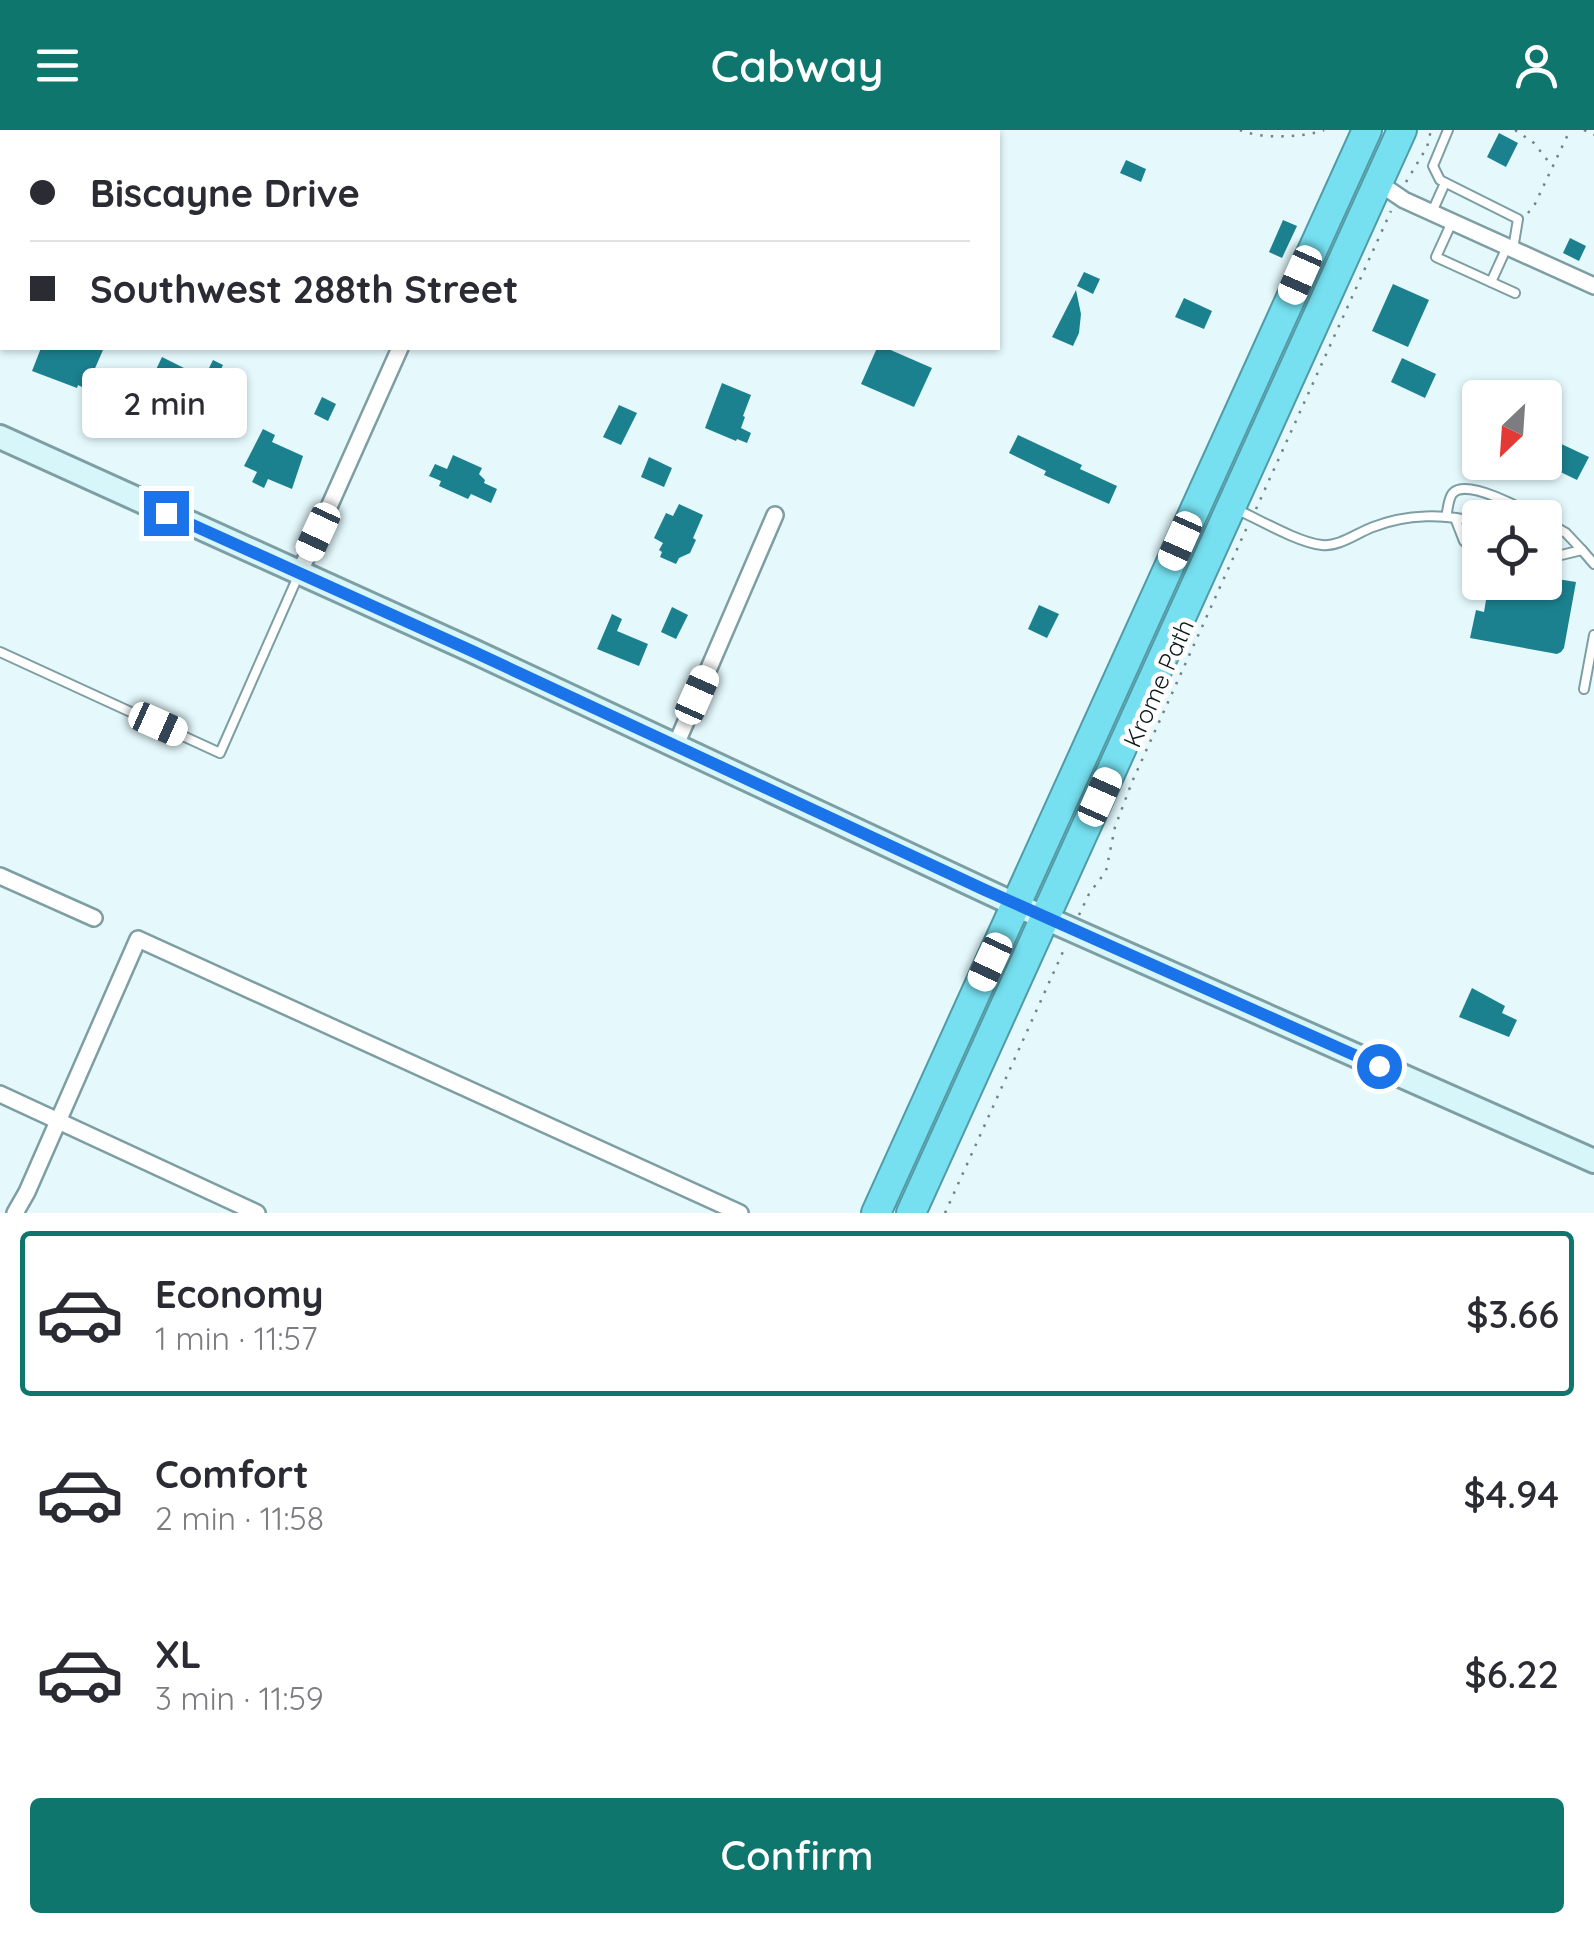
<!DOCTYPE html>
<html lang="en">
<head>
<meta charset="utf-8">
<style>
	body { margin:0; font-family:Quicksand,sans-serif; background:#f2f2f3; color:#2b2b33; height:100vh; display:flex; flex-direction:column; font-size:38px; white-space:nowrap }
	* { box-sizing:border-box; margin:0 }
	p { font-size:32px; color:#7c7c81 }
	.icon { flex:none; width:55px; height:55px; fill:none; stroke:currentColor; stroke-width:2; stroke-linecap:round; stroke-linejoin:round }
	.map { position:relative; height:1083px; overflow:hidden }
	.panel { display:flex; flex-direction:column; background:#fff; flex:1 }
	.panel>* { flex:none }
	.top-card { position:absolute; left:0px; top:0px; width:1000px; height:220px; box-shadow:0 2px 8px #0004; display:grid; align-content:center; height:220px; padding:0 30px; background:#fff }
	.needle { width:65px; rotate:205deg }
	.fabs { position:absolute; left:1462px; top:250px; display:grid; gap:20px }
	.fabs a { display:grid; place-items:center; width:100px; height:100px; border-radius:10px; background:#fff; box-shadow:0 2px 8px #0004; font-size:50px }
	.end { position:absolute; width:45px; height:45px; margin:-22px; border:12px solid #1a73e8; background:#fff; box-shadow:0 0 0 5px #fff }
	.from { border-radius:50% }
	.bubble { position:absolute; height:70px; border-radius:10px; background:#fff; box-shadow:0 2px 8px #0004; font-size:32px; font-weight:600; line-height:70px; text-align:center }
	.car { position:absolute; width:30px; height:60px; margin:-30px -15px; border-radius:12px; box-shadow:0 0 8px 2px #0007; background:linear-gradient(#fff 24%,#345 0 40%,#fff 0 76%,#345 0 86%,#fff 0) }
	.top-card b { display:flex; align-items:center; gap:35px; height:95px; font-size:38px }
	.top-card b+b { border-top:2px solid #e1e1e2 }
	.top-card i { width:25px; height:25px; background:#2b2b33 }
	ul { padding:18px 0 0; list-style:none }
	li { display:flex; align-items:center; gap:30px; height:165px; margin:0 20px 15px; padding:0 10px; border:5px solid transparent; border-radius:10px }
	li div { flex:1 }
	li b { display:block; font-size:38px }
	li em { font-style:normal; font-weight:600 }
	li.current { border-color:#0f766e }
	li>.icon { width:90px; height:90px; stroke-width:1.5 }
	.button { display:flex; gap:20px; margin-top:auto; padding:20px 30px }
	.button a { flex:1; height:115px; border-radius:10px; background:#0f766e; color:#fff; font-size:40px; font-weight:600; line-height:115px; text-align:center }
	header { display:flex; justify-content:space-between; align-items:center; height:130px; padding:0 30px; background:#0f766e; color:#fff; font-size:45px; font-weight:600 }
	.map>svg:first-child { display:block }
	.building { fill:#1c818f }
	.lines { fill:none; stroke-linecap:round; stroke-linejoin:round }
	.lane-casing { stroke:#7d9ea3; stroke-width:12 }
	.street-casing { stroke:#7d9ea3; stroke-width:20 }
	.secondary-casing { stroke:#7d9ea3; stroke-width:28 }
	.highway-casing { stroke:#529ba6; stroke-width:32 }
	.path { stroke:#728285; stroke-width:2.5; stroke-dasharray:2.5 8; stroke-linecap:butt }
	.lane { stroke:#fff; stroke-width:8 }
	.street { stroke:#fff; stroke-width:15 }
	.secondary { stroke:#d6f6fa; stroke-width:22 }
	.highway { stroke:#76e0f0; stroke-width:28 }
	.route { stroke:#1a73e8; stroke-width:12 }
	.labels { text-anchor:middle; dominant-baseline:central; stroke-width:9; stroke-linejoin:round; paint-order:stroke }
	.street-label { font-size:25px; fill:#0e1b1d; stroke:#fff }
</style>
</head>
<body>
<header><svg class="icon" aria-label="menu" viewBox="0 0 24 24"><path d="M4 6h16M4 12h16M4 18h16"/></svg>Cabway<svg class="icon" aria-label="person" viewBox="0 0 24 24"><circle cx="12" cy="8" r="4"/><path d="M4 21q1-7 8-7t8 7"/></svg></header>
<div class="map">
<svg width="1594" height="1083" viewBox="0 0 1594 1083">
	<rect width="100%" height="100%" fill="#e5f9fd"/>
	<g class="building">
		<polygon points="1499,3 1518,13 1506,37 1487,27"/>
		<polygon points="1126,30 1146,39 1141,52 1120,43"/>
		<polygon points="1283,90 1297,96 1282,128 1269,122"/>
		<polygon points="1570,108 1586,116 1579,131 1563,123"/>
		<polygon points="1084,142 1100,149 1093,164 1077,156"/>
		<polygon points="1393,154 1429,170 1408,217 1372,201"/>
		<polygon points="1076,160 1081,184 1079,203 1073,216 1052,207"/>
		<polygon points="1184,168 1212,181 1204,199 1175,187"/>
		<polygon points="41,218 96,218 103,220 86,259 78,255 77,258 32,241"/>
		<polygon points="877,218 886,218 932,238 914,277 861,254"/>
		<polygon points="162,227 204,248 213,230 223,235 206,272 201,269 188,296 169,287 164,298 152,293 159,277 142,269"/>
		<polygon points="1402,228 1436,244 1425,268 1391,252"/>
		<polygon points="722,253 751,265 743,286 745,287 741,298 751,303 747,313 737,309 736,311 705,298"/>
		<polygon points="322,267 336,274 328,291 314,284"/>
		<polygon points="619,275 637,283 621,315 603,307"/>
		<polygon points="263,299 275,305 272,312 303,326 292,359 268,349 264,358 252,352 257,342 244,336"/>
		<polygon points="1018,305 1082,335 1080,339 1117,356 1109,374 1044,345 1046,341 1009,323"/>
		<polygon points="1555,311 1589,327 1577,350 1544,334"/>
		<polygon points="453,325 482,338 479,344 485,350 484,353 497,359 491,373 471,364 468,369 439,356 441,351 429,346 435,334 447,339"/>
		<polygon points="649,327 672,338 664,357 641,347"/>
		<polygon points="679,374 703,385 693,408 696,410 690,423 679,428 676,434 660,427 662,422 659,420 663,413 654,408 666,383 673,386"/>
		<polygon points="1545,447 1576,452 1564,518 1561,522 1557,524 1470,508 1476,480 1484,482 1489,452 1545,452"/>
		<polygon points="1039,475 1059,484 1047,508 1028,499"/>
		<polygon points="672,477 688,485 676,509 661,502"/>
		<polygon points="612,484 622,489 617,501 648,514 639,536 597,519"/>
		<polygon points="1472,858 1505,876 1502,883 1517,890 1509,907 1459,887"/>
	</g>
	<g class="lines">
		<defs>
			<g id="lane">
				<polyline points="1448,0 1433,36 1440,50 1518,89 1513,119"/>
				<polyline points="1432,82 1445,53"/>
				<polyline points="1452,92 1436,127 1515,163"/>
				<polyline points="1491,152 1507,117"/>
				<path d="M1236 379C1258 389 1299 413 1322 415 1339 417 1357 403 1373 397 1406 384 1445 383 1480 393"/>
				<path d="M1446 387C1448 380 1448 368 1453 363 1467 348 1523 379 1538 388"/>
				<polyline points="1455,388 1464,411 1480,427"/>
				<polyline points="1545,391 1566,403 1582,420"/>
				<polyline points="1545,425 1557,426 1582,420 1594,434"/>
				<polyline points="0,522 220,623 299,444"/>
				<polyline points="1584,559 1594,505"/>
			</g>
			<g id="street">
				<polyline points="270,0 275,2"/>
				<polyline points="1379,53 1404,70 1594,156"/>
				<polyline points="299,444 400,218"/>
				<polyline points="675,617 775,385"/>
				<polyline points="0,746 94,788"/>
				<polyline points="0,964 257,1083"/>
				<polyline points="15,1083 27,1062 138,809 740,1083"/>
			</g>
			<polyline id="secondary" points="0,307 473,521 1016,775 1594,1031"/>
			<g id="highway">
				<polyline points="876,1083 1367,0"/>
				<polyline points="911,1083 1402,0"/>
			</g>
		</defs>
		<use href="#lane" class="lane-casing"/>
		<use href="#street" class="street-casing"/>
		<use href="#secondary" class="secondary-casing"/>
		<use href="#highway" class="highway-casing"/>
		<g class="path">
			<path d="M1240 0C1259 9 1304 8 1324 0"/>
			<polyline points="1515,0 1534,13 1552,36"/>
			<polyline points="1584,0 1594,5"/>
			<polyline points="1406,52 1427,17 1431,0"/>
			<polyline points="1528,83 1535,74 1570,0"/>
			<polyline points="1256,379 1391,81"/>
			<polyline points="1079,785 1089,764 1106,741 1115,697 1132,652 1248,395"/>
			<polyline points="945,1083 1066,815"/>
		</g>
		<use href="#lane" class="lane"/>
		<use href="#street" class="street"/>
		<use href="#secondary" class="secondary"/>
		<use href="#highway" class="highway"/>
	</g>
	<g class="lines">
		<polyline class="route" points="166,383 472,521 985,760 1379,936"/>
	</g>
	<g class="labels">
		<g class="street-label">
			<text transform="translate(1158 553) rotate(-66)">Krome Path</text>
		</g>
	</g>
</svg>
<div class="fabs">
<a><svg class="needle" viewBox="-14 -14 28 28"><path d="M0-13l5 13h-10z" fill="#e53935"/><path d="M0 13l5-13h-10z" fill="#7c7c81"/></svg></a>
<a><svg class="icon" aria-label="locate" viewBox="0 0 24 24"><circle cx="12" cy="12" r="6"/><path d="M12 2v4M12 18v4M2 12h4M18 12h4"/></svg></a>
</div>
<i class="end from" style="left:1379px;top:936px"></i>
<i class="end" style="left:166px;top:383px"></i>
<div class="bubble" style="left:82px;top:238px;width:165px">2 min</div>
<i class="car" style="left:1300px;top:145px;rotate:204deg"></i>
<i class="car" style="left:318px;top:402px;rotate:205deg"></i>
<i class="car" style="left:1180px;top:411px;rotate:204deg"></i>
<i class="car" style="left:697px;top:565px;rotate:24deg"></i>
<i class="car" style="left:158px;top:594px;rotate:114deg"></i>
<i class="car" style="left:1100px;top:667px;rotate:24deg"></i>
<i class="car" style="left:990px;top:832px;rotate:205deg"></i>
<div class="top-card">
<b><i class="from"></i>Biscayne Drive</b>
<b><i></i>Southwest 288th Street</b>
</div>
</div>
<section class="panel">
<ul>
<li class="current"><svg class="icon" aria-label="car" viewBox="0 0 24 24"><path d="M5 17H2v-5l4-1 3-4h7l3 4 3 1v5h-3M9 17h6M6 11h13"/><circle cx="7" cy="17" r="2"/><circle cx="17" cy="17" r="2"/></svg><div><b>Economy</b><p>1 min · 11:57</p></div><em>$3.66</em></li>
<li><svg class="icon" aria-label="car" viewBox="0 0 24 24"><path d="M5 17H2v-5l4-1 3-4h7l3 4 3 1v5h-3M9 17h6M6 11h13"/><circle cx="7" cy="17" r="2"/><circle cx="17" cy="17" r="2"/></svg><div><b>Comfort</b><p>2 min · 11:58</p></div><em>$4.94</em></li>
<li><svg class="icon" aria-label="car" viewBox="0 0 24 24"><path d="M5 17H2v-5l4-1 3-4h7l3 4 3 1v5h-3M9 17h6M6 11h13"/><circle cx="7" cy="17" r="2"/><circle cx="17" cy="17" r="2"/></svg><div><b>XL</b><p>3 min · 11:59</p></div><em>$6.22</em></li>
</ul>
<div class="button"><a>Confirm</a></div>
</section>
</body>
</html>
